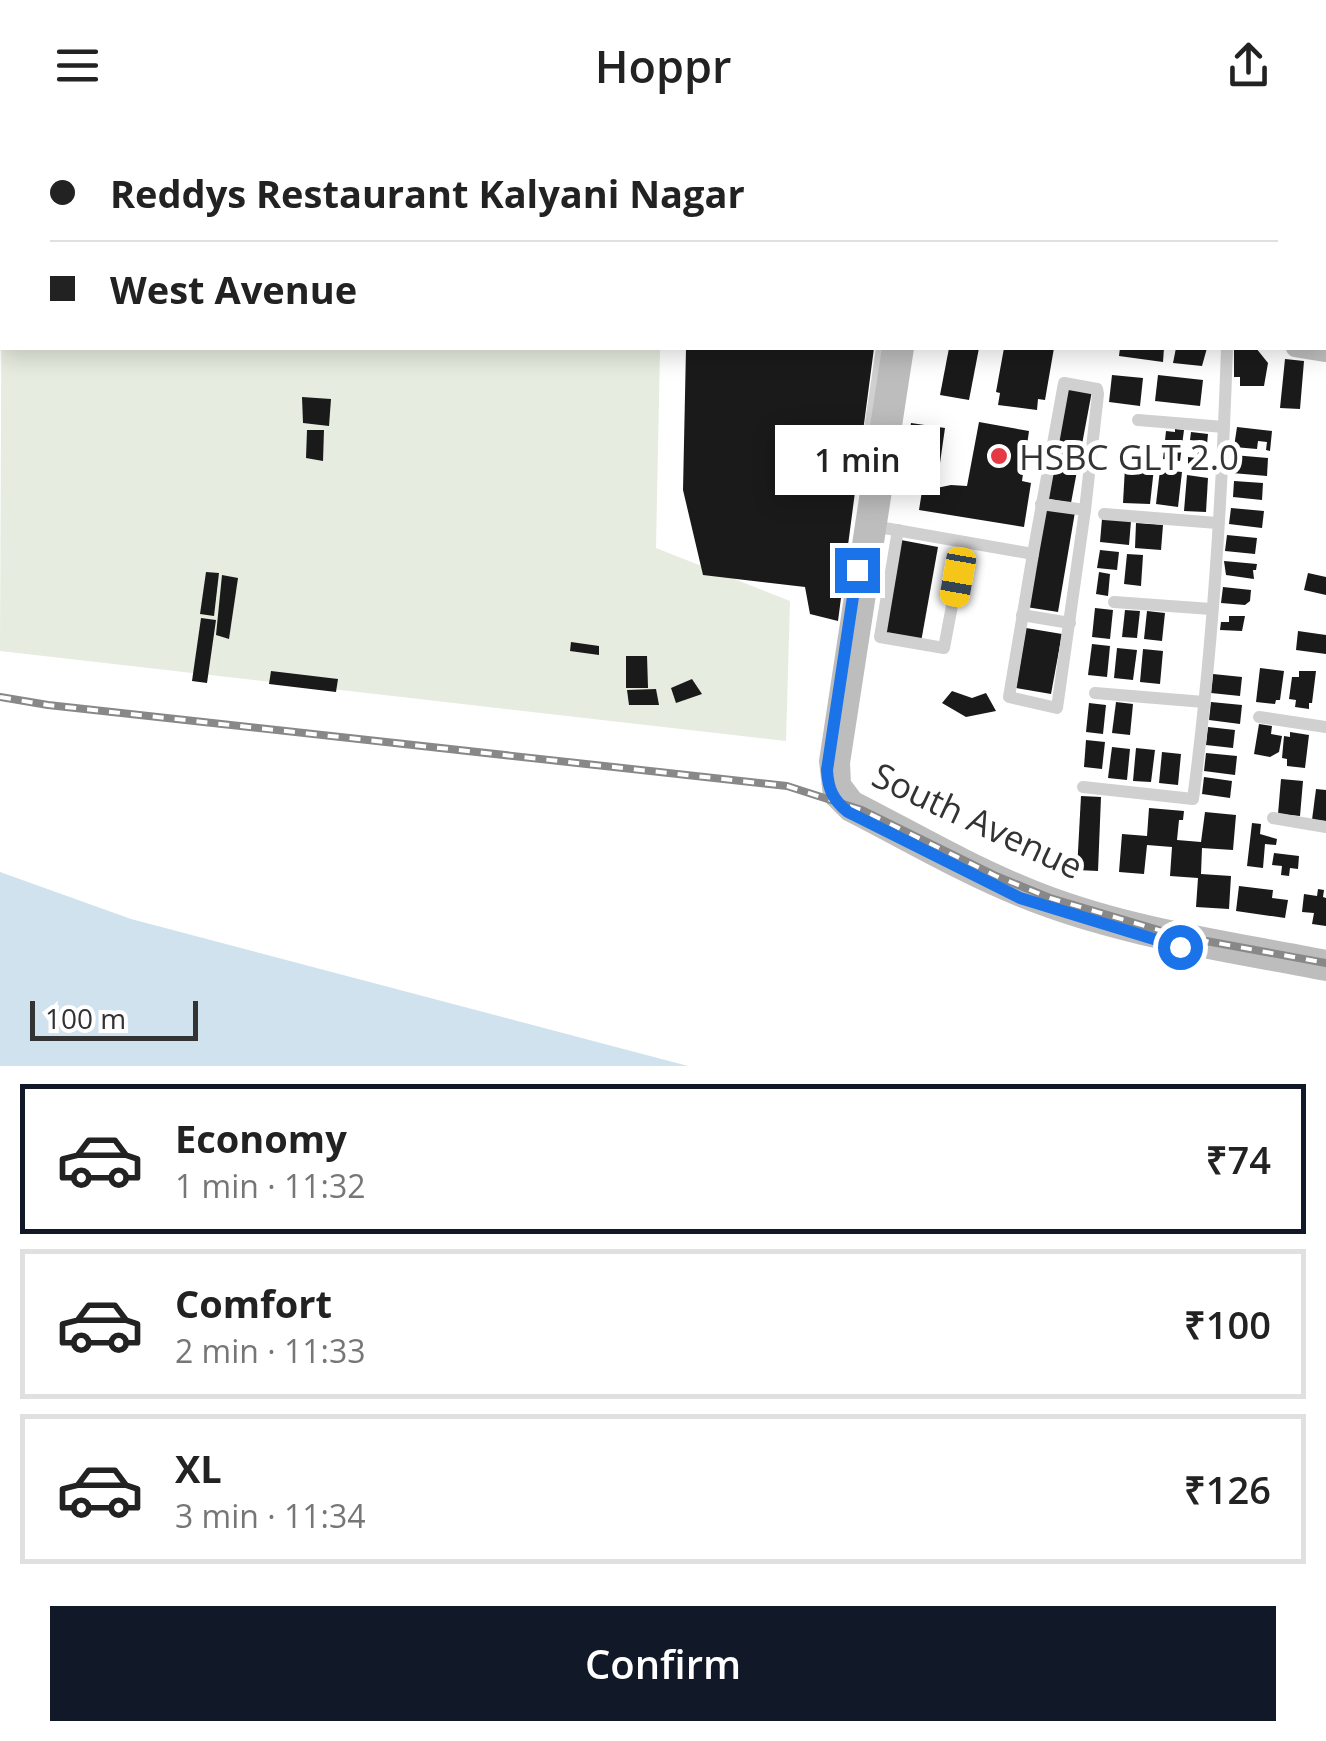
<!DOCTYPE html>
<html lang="en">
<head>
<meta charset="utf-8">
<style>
	body { margin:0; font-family:"Open Sans",sans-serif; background:#f2f2f2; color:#222; height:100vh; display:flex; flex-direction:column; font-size:38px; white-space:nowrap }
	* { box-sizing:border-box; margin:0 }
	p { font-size:32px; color:#767676 }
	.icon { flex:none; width:55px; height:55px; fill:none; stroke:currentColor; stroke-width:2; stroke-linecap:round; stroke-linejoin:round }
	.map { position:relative; height:936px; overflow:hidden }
	.details { display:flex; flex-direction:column; background:#fff; flex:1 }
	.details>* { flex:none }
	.top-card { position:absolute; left:0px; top:0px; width:1328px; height:220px; box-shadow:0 5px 25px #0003; display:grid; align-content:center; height:220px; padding:0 50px; background:#fff }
	.scale { position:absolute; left:30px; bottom:25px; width:168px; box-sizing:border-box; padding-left:10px; border:5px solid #333; border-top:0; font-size:28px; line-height:35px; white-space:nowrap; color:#333; -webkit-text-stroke:8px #fff; paint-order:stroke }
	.end { position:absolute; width:45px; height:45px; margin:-22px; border:12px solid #1a73e8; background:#fff; box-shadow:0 0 0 5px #fff }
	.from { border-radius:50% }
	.bubble { position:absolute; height:70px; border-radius:0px; background:#fff; box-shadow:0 5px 25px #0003; font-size:32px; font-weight:600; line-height:70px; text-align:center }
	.car { position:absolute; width:30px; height:60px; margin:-30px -15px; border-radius:12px; box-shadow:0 0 8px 2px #0007; background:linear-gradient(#f5c518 24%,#345 0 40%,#f5c518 0 76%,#345 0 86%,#f5c518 0) }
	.top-card b { display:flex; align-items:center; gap:35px; height:95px; font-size:38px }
	.top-card b+b { border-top:2px solid #e0e0e0 }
	.top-card i { width:25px; height:25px; background:#222 }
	ul { padding:18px 0 0; list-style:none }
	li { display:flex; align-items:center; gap:30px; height:150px; margin:0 20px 15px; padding:0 30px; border:5px solid #e0e0e0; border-radius:0px }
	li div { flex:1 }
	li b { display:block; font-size:38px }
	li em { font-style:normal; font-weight:600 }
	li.selected { border-color:#111827 }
	li>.icon { width:90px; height:90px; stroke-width:1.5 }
	.button { display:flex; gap:20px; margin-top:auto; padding:20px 50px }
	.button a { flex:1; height:115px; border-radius:0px; background:#111827; color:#fff; font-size:40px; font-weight:600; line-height:115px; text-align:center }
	header { display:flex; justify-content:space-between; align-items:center; height:130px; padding:0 50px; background:#fff; font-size:45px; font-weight:600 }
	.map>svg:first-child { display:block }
	.green { fill:#e6ecdf }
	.water { fill:#cfe2ee }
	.building { fill:#1a1a1a }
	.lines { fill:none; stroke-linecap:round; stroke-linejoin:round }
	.street { stroke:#d0d0d0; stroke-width:12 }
	.secondary { stroke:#bdbdbd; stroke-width:18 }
	.rail-casing { stroke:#888; stroke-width:8 }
	.rail { stroke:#fff; stroke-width:4; stroke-dasharray:11; stroke-linecap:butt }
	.route { stroke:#1a73e8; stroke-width:12 }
	.poi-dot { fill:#e63946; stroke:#fff; stroke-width:4 }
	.labels { text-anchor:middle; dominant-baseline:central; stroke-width:10; stroke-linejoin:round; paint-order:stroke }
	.poi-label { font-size:35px; fill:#333; stroke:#fff; text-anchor:start }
	.street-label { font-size:35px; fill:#333; stroke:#fff }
</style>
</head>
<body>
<header><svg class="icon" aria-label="menu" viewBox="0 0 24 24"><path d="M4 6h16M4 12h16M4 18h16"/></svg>Hoppr<svg class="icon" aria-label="share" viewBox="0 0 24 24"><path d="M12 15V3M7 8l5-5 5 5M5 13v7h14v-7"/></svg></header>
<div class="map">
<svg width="1326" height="936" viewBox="0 0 1326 936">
	<rect width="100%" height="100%" fill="#fff"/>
	<g class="green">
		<polygon points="45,0 664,0 43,2"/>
		<polygon points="2,58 2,218 660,218 656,418 790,471 786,611 0,521"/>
	</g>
	<polygon class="water" points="0,742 131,789 688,936 0,936"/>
	<g class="building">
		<polygon points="686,218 874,218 838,491 810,484 805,457 703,445 683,360"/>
		<polygon points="949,218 979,218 969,270 940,265"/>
		<polygon points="1004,218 1054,218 1045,270 1038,269 1037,280 998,275 1000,263 996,262"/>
		<polygon points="1120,218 1164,218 1163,232 1119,226"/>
		<polygon points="1176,218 1207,218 1202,236 1173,233"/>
		<polygon points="1234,218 1256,218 1268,233 1264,256 1240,256 1240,247 1234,247"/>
		<polygon points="1285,229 1304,231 1300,279 1280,278"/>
		<polygon points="1112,245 1143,248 1140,276 1109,272"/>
		<polygon points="1158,245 1203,250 1200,276 1155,271"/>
		<polygon points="1065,256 1092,261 1071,373 1044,368"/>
		<polygon points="302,267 331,269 329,296 303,293"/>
		<polygon points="979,292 1029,301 1022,351 1031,353 1024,397 919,380 922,361 951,355 967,356"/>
		<polygon points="911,293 945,298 940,333 907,329"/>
		<polygon points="1237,297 1272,301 1270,321 1266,320 1267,312 1258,311 1257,319 1234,317"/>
		<polygon points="1175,299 1184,300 1180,331 1163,329 1166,301 1175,302"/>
		<polygon points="307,300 324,300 323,331 306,328"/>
		<polygon points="1191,302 1208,304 1205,336 1188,334 1188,327 1197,328 1198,322 1189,321 1190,316 1198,317 1199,311 1190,310"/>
		<polygon points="1233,325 1268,328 1267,346 1232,343"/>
		<polygon points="1125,337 1154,338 1150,374 1123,373"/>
		<polygon points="1160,340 1182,342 1178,377 1156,374"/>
		<polygon points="1187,345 1208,348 1206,382 1184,381"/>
		<polygon points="1234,351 1263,353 1262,370 1233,367"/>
		<polygon points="1043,377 1075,382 1058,482 1026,477"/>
		<polygon points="1231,378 1264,381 1262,398 1229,394"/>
		<polygon points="1102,389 1131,391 1129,415 1100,412"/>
		<polygon points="1136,393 1163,395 1161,420 1135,418"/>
		<polygon points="1227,405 1257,408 1255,424 1225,421"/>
		<polygon points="901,410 938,417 921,512 883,505"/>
		<polygon points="1100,420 1119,422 1117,440 1097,438"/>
		<polygon points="1127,424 1143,425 1141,456 1124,454"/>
		<polygon points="1224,431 1257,434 1256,440 1253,440 1254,449 1226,445"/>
		<polygon points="206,442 219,443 214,486 200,484"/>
		<polygon points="1099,442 1110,444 1108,466 1096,464"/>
		<polygon points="1308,443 1326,447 1326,465 1304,460"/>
		<polygon points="222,445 238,448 229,509 216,505"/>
		<polygon points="1223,457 1251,460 1250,471 1245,475 1221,473"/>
		<polygon points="1095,478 1113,480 1110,509 1092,507"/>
		<polygon points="1125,480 1140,481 1137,508 1122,507"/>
		<polygon points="1147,481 1165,483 1162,511 1144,509"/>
		<polygon points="1229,486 1245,486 1242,501 1220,500 1221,492 1229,492"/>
		<polygon points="201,488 216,490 207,553 192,551"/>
		<polygon points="1026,498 1062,504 1051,564 1016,558"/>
		<polygon points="1298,501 1326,505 1326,524 1296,520"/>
		<polygon points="571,512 599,516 599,525 570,521"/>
		<polygon points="1092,514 1110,516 1107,547 1088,545"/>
		<polygon points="1117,518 1137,520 1133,550 1114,548"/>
		<polygon points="1143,519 1163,521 1160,554 1140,552"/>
		<polygon points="626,526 647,526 648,558 626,558"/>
		<polygon points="1260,538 1284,541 1280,570 1276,570 1275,574 1256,572"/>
		<polygon points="271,541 338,549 336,562 269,554"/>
		<polygon points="1299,541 1316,541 1312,573 1309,573 1309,579 1295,577 1296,570 1289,569 1292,547 1299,547"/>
		<polygon points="1213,544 1242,547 1240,566 1211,563"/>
		<polygon points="692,549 702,564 676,573 671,558"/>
		<polygon points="656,559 659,575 629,575 627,560"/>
		<polygon points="952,561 972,568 986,563 996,581 966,587 942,573"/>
		<polygon points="1116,572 1133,574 1130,605 1112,603"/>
		<polygon points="1211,572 1242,575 1240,594 1209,590"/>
		<polygon points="1089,573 1106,575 1103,604 1086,602"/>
		<polygon points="1259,594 1272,596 1271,604 1282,606 1279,622 1270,627 1254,624"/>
		<polygon points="1208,597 1235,600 1233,618 1206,615"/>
		<polygon points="1290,602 1309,605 1305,638 1287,636 1287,629 1282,628 1284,606 1290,607"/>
		<polygon points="1086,610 1105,612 1102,639 1084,637"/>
		<polygon points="1112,617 1130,619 1127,650 1108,648"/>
		<polygon points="1136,618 1155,620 1151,652 1133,651"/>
		<polygon points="1162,622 1181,624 1178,655 1159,653"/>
		<polygon points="1206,623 1237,626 1235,645 1204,641"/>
		<polygon points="1204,647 1232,651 1230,668 1202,664"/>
		<polygon points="1281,649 1303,651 1300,686 1278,684"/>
		<polygon points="1316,659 1326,660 1326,691 1312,690"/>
		<polygon points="1081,666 1101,667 1098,741 1077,740"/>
		<polygon points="1149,678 1184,681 1183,690 1179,690 1177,710 1201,712 1205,682 1236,685 1233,720 1202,718 1201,744 1231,746 1229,779 1196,777 1198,748 1170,746 1172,717 1147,715 1144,744 1119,742 1122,704 1147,706"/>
		<polygon points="1252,693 1261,694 1260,704 1277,709 1276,715 1265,714 1263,738 1247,736"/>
		<polygon points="1274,723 1299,726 1298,739 1290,738 1289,746 1281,745 1282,736 1272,735"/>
		<polygon points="1239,756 1273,760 1272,768 1288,770 1285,788 1236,781"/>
		<polygon points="1318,759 1324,760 1323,767 1326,768 1326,796 1312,794 1314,783 1302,782 1304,764 1317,766"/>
	</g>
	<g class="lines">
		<g class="street">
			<polyline points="1267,0 1267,2"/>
			<polyline points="1162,2 1162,0"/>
			<polyline points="1138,290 1224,297"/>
			<polyline points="862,324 870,299 882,218"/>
			<polyline points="1104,384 1217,393"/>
			<polyline points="873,396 1033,424 1064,253 1097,259 1098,264 1085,380"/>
			<polyline points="898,400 880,507 944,518 964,412"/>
			<polyline points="1033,424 1009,567 1057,578 1085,380 1041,374"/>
			<polyline points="1114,472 1211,479"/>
			<polyline points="1022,485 1070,493"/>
			<polyline points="1095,563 1204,572"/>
			<polyline points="1259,587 1326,597"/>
			<path d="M1083 657 1193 669C1213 520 1222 368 1227 218"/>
			<polyline points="1273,688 1326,697"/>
		</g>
		<g class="secondary">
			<polyline points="924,2 924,0"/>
			<polyline points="938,2 938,0"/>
			<polyline points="1325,208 1326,209"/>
			<path d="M891 218 828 631 832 666 848 682C905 711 961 744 1020 768 1118 808 1223 822 1326 842"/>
			<path d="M905 218 841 633 842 654 854 670C911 699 967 732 1026 756 1122 796 1225 809 1326 829"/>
			<polyline points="1295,218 1326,223"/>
		</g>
		<defs>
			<polyline id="rail" points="0,567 48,575 787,656 862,680 996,746 1050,768 1179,806 1326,833"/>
		</defs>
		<use href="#rail" class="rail-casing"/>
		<use href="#rail" class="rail"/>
	</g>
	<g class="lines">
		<path class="route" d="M857 440 827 640C828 659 833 670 848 682L1020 768 1180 817"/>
	</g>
	<circle class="poi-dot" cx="999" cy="326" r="10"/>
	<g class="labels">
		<g class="poi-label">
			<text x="1019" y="326">HSBC GLT 2.0</text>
		</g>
		<g class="street-label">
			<text transform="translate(978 690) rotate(25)">South Avenue</text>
		</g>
	</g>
</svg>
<div class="scale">100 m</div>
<i class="end from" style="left:1180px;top:817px"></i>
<i class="end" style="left:857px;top:440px"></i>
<div class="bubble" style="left:775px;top:295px;width:165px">1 min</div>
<i class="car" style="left:958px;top:447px;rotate:190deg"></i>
<div class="top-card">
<b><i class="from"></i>Reddys Restaurant Kalyani Nagar</b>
<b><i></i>West Avenue</b>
</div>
</div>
<section class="details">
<ul>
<li class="selected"><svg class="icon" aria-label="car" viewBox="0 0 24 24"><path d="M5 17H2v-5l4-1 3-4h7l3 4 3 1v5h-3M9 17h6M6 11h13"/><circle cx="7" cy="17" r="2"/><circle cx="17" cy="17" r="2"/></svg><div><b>Economy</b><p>1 min · 11:32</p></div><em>₹74</em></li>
<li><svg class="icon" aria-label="car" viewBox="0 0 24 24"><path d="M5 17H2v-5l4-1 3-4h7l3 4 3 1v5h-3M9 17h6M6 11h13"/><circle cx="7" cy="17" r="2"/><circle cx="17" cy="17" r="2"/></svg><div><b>Comfort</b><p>2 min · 11:33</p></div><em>₹100</em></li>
<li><svg class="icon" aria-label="car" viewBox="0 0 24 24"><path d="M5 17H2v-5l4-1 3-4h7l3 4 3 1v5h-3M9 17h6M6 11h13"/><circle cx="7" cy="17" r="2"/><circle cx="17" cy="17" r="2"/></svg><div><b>XL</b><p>3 min · 11:34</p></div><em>₹126</em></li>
</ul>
<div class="button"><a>Confirm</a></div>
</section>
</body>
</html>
